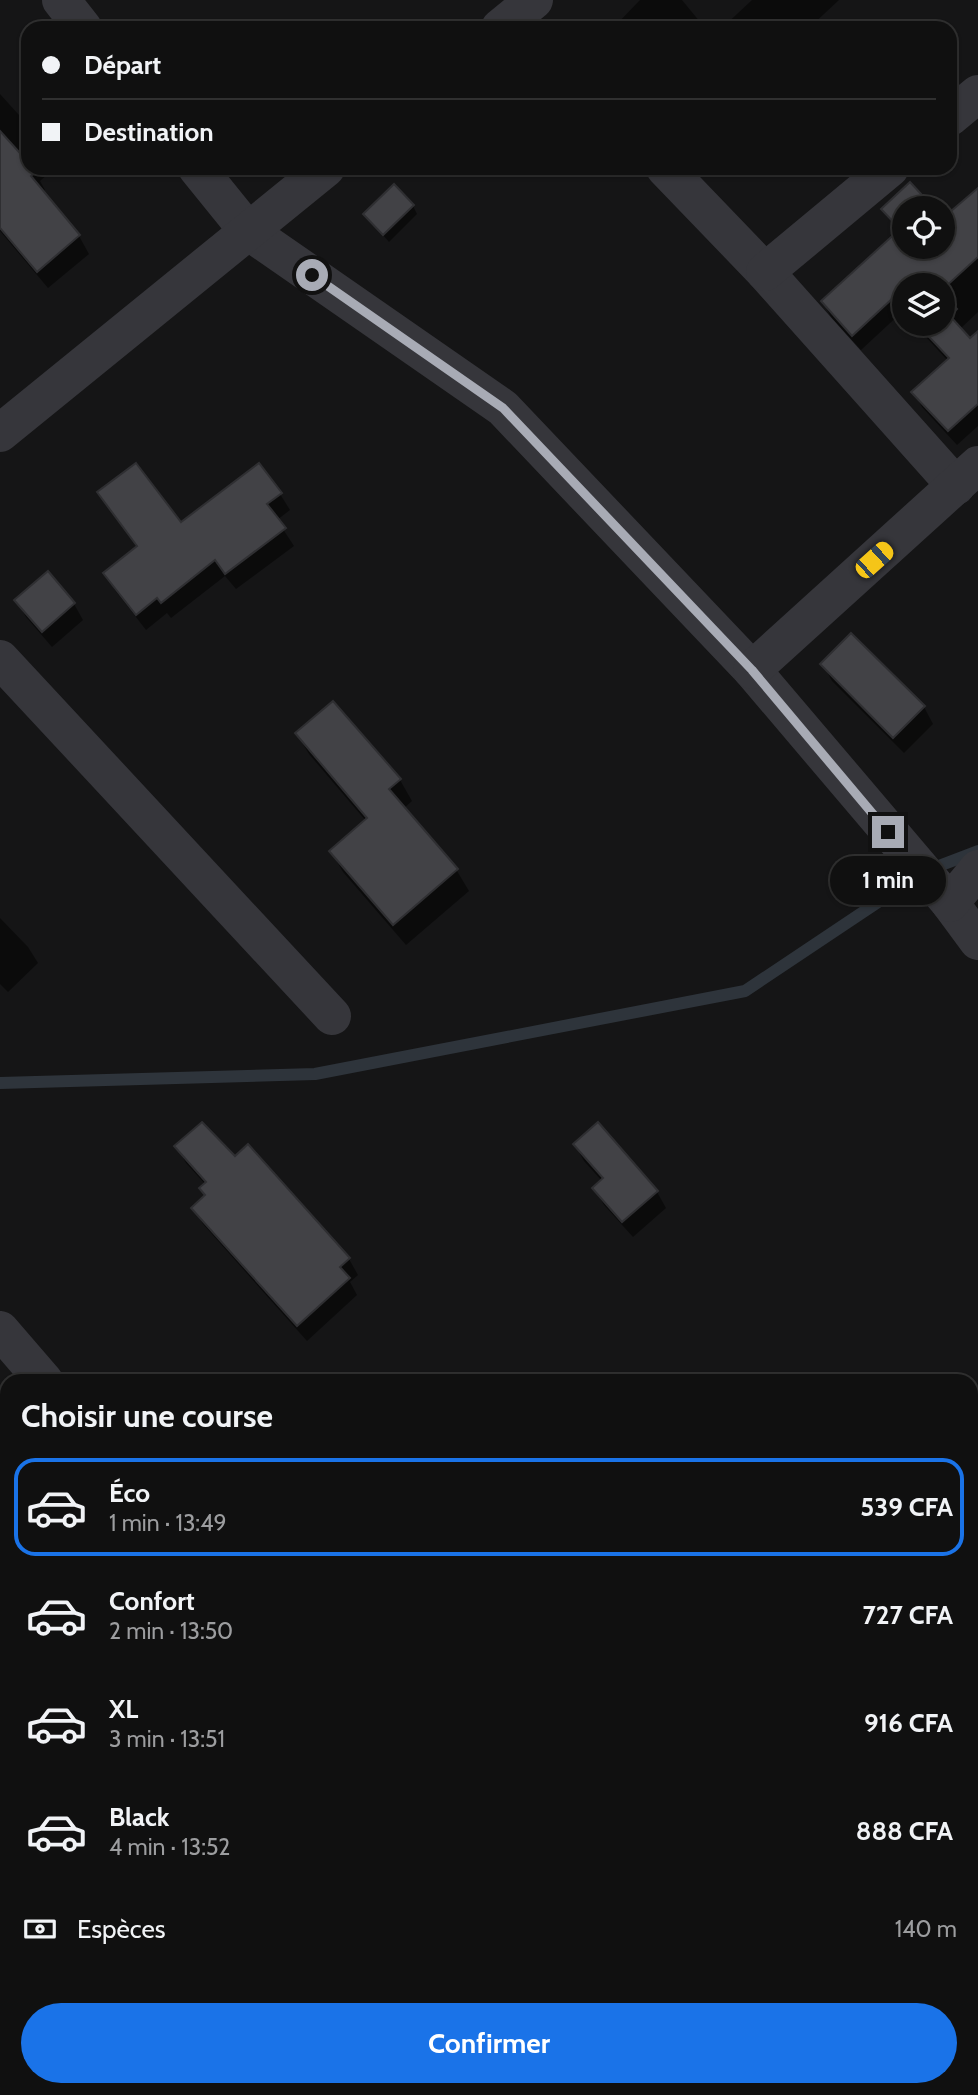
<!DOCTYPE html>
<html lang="fr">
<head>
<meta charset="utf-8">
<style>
	body { margin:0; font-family:Cabin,sans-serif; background:#1e1e1e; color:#f1f3f6; height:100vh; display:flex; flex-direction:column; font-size:26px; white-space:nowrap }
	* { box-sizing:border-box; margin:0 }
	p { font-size:23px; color:#9c9d9f }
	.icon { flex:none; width:38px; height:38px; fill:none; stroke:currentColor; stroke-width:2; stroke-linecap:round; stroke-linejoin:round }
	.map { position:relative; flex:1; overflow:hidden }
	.side { position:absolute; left:0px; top:1374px; width:978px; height:723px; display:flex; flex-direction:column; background:#101010; border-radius:21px 21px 0 0; box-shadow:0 2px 5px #0004,0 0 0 2px #303030 }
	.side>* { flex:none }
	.hud { position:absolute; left:21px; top:21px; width:936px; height:154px; border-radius:21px; box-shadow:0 2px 5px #0004,0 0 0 2px #303030; display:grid; align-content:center; height:154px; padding:0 21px; background:#101010 }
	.fabs { position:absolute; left:892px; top:196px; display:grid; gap:14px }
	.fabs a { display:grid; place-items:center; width:63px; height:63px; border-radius:50%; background:#101010; box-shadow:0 2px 5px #0004,0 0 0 2px #303030; font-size:35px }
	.end { position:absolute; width:32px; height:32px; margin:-16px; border:9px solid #a8abb5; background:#111; box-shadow:0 0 0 4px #111 }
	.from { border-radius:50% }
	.bubble { position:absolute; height:49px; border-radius:24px; background:#101010; box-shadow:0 2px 5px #0004,0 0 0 2px #303030; font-size:23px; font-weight:700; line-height:49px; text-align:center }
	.car { position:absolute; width:21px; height:42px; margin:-21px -10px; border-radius:9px; box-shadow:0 0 5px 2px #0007; background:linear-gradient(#f5c518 24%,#345 0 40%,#f5c518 0 76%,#345 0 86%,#f5c518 0) }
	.hud b { display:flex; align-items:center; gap:24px; height:66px; font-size:26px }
	.hud b+b { border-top:2px solid #303030 }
	.hud i { width:18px; height:18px; background:#f1f3f6 }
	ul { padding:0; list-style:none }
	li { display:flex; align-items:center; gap:21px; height:98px; margin:0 14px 10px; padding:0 7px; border:4px solid transparent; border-radius:21px }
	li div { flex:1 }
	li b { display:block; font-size:26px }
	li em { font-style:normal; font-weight:700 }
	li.active { border-color:#1a73e8 }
	li>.icon { width:63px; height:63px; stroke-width:1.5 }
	h2 { padding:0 21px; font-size:32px; line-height:84px }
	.pay { display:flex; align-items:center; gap:18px; height:77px; padding:0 21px; font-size:26px }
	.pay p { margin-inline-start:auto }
	.button { display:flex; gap:14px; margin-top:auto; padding:14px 21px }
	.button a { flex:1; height:80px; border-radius:42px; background:#1a73e8; color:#fff; font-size:28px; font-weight:700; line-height:80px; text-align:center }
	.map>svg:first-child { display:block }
	.shadow { fill:#0007 }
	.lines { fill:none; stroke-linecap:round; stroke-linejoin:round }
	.stream { stroke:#2e343b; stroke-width:12 }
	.building { fill:#424246; stroke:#2f2f32; stroke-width:2 }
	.minor { stroke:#36363b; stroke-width:38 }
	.route { stroke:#a8abb5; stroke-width:9 }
</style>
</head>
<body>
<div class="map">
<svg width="978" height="2095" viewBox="0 0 978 2095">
	<rect width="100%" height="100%" fill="#151516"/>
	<g class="shadow">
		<polygon points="640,0 682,0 705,28 613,28"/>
		<polygon points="752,0 839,0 809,28 722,28"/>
		<polygon points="0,94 28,125 28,168 55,168 40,181 45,190 42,192 79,236 89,254 48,288 0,231"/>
		<polygon points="730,168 745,168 737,176"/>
		<polygon points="910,185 932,208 905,208 905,247 943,247 978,210 978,312 960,329 978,349 978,426 957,445 922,407 914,393 948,361 914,324 943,324 943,285 905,285 905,314 902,312 861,350 831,317 823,302 899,232 883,209"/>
		<polygon points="413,206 417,214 389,242 365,214"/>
		<polygon points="99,492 180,525 280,494 290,510 277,520 294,546 236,589 225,576 171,618 167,613 146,630 115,590 105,573 138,548"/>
		<polygon points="48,574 74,604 83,620 52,647 26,617 17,601"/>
		<polygon points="823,664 924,707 933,724 904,753 832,681"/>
		<polygon points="333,703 400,780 412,801 403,809 457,871 469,891 406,945 343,872 331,851 366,821 309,754 297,734"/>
		<polygon points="0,918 28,947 38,963 8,992 0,984"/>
		<polygon points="575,1145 657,1192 666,1208 633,1237 604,1205 594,1188 602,1181 584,1161"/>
		<polygon points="177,1147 234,1159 248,1147 349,1259 358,1275 350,1282 357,1295 307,1341 203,1224 193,1208 206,1197 201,1189 206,1185 186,1163"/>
	</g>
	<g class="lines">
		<polyline class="stream" points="0,1083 315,1074 745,991 923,872 978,851"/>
	</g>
	<g class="building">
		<polygon points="0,131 28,162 28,168 34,168 36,171 31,176 80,235 37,272 0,228"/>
		<polygon points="910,182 934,208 905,208 905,247 943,247 943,218 978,188 978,257 943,289 943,285 905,285 905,311 893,298 852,336 821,301 900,229 881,209"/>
		<polygon points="394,184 414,205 383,235 363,214"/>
		<polygon points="943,293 957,309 950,316 970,338 978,331 978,404 948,431 911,392 949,358 917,324 943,324"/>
		<polygon points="136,463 181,522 259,463 282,493 267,504 286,528 225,574 215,560 161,603 157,598 136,615 103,573 137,546 97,492"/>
		<polygon points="48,571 75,603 42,632 14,600"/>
		<polygon points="851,633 925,706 893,738 820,664"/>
		<polygon points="333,701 401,779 389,789 458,869 393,925 329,851 367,818 295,733"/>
		<polygon points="202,1122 235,1156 248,1144 350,1258 340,1267 350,1278 297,1326 191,1208 205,1195 199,1188 206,1182 174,1146"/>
		<polygon points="598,1122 658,1191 622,1222 592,1188 603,1178 573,1144"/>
	</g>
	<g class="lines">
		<g class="minor">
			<polyline points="61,0 83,28"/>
			<polyline points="500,28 534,0"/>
			<polyline points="950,117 978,94"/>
			<polyline points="197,168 248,231 503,408 752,670 950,903 978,941"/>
			<polyline points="665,168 765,272 956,486"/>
			<polyline points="765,272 890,168"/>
			<polyline points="0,433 326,168"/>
			<polyline points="0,659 332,1016"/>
			<polyline points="752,670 978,465"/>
			<polyline points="950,903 978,869"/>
			<polyline points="0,1330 44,1381"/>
			<polyline points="971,2071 978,2065"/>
			<polyline points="658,2090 663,2095"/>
			<polyline points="941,2095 948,2090"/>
		</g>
	</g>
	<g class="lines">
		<polyline class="route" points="312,275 503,408 752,670 888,832"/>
	</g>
</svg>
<div class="fabs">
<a><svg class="icon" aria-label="locate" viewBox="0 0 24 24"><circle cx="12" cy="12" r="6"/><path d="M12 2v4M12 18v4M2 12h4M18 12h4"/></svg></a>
<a><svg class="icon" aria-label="layers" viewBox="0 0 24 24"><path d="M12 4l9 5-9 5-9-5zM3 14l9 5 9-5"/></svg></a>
</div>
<i class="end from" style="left:312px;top:275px"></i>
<i class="end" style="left:888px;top:832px"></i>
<div class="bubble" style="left:830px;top:856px;width:116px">1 min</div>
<i class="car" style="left:874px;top:560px;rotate:48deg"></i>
<div class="hud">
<b><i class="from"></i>Départ</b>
<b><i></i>Destination</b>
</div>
<section class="side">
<h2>Choisir une course</h2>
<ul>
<li class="active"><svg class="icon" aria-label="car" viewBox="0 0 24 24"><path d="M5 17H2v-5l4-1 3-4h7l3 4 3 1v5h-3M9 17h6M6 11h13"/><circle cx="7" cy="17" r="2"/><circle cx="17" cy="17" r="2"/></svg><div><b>Éco</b><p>1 min · 13:49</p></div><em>539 CFA</em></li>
<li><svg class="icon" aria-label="car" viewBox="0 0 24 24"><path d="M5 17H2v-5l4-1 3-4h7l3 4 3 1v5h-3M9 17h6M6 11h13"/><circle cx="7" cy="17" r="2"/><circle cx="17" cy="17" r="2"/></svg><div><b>Confort</b><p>2 min · 13:50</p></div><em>727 CFA</em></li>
<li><svg class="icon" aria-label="car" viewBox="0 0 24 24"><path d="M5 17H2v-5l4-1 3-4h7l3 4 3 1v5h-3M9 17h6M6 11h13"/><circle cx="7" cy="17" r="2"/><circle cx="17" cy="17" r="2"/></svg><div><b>XL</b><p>3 min · 13:51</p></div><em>916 CFA</em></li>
<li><svg class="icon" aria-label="car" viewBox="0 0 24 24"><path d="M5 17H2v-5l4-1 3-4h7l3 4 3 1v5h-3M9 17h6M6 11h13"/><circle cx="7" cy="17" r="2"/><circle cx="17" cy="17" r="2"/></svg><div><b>Black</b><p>4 min · 13:52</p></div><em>888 CFA</em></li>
</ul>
<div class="pay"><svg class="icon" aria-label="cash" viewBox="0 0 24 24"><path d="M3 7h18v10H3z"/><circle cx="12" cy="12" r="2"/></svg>Espèces<p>140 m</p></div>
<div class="button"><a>Confirmer</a></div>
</section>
</div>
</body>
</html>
